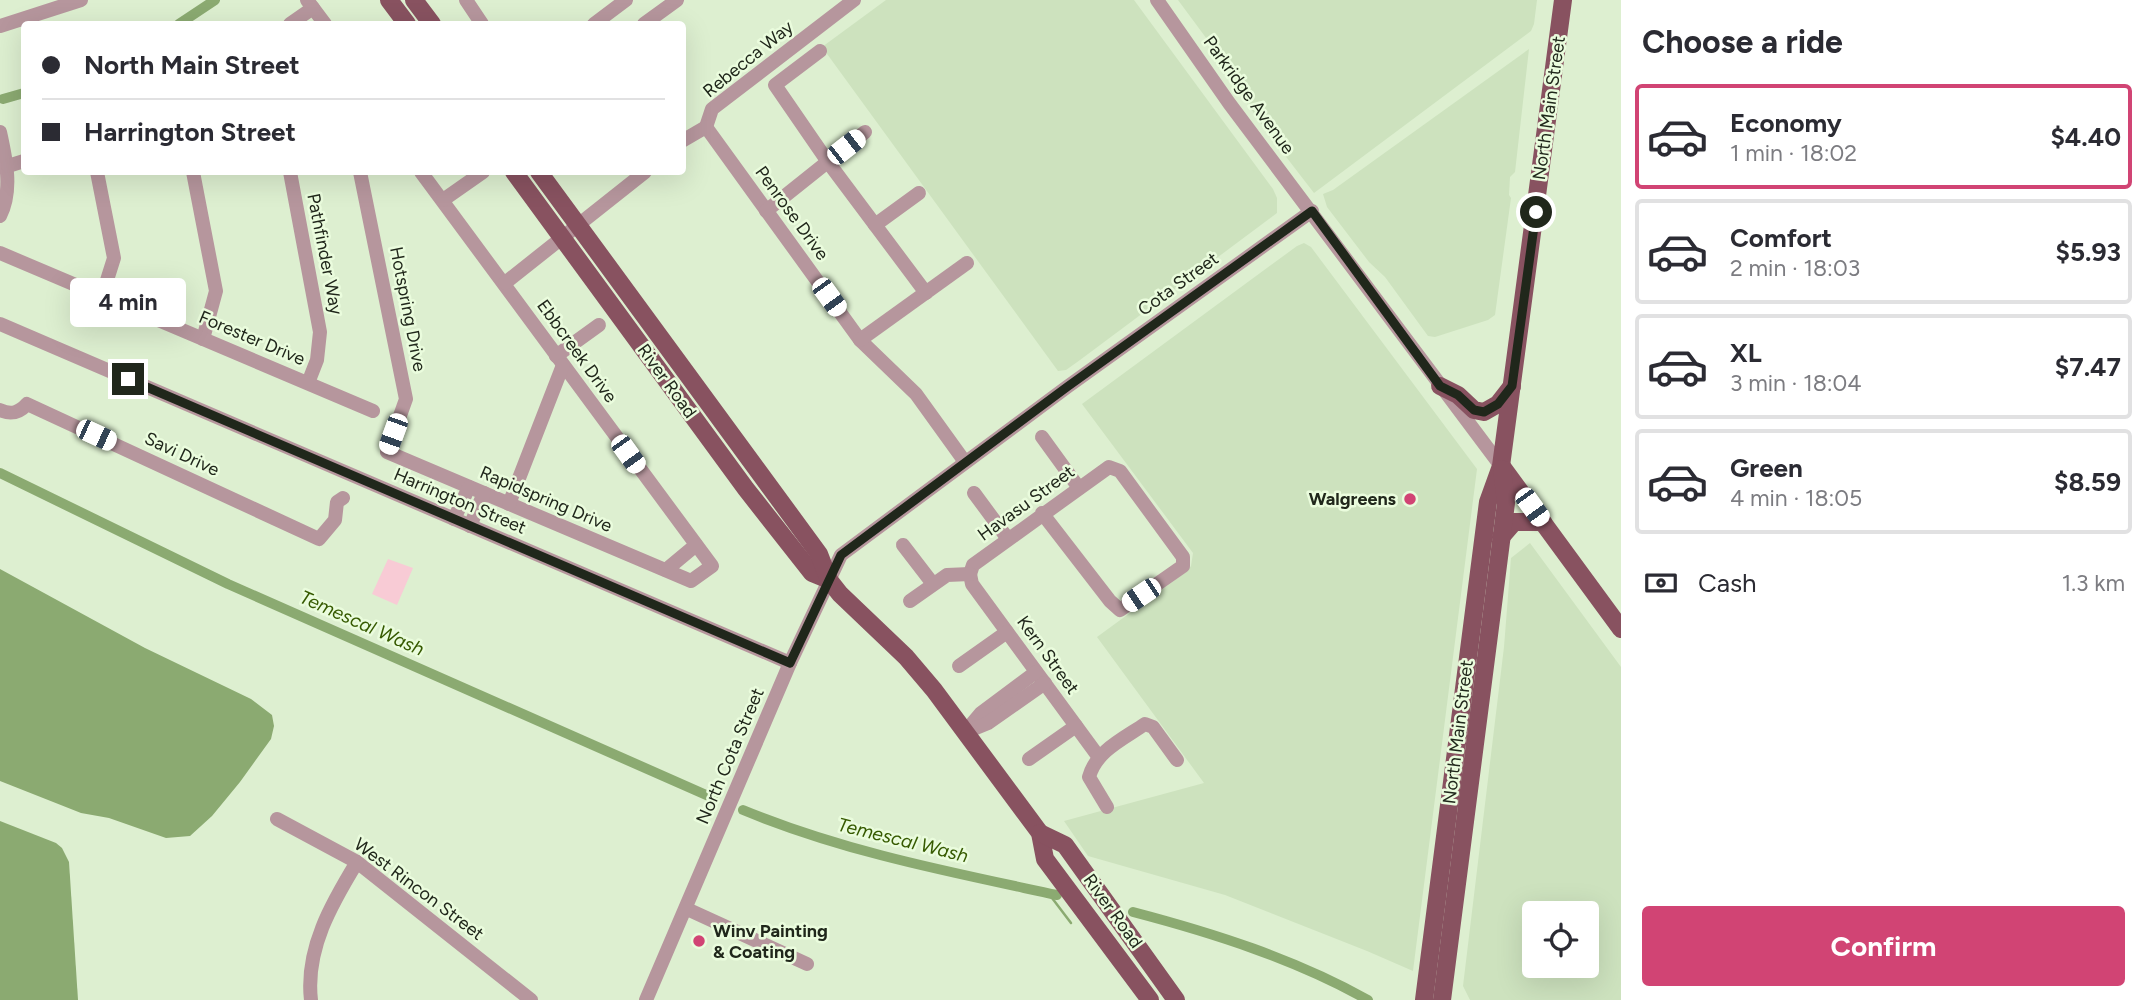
<!DOCTYPE html>
<html lang="en">
<head>
<meta charset="utf-8">
<style>
	body { margin:0; font-family:Figtree,sans-serif; background:#f2f2f3; color:#2b2b33; height:100vh; display:flex; flex-direction:column; font-size:26px; white-space:nowrap }
	* { box-sizing:border-box; margin:0 }
	p { font-size:23px; color:#7c7c81 }
	.icon { flex:none; width:38px; height:38px; fill:none; stroke:currentColor; stroke-width:2; stroke-linecap:round; stroke-linejoin:round }
	.map { position:relative; flex:1; overflow:hidden }
	.side { display:flex; flex-direction:column; background:#fff; width:525px }
	.side>* { flex:none }
	.hud { position:absolute; left:21px; top:21px; width:665px; height:154px; border-radius:7px; box-shadow:0 7px 28px #0002; display:grid; align-content:center; height:154px; padding:0 21px; background:#fff }
	.buttons { position:absolute; left:1522px; top:901px; display:grid; gap:14px }
	.buttons a { display:grid; place-items:center; width:77px; height:77px; border-radius:7px; background:#fff; box-shadow:0 7px 28px #0002; font-size:35px }
	.end { position:absolute; width:32px; height:32px; margin:-16px; border:9px solid #20271b; background:#fff; box-shadow:0 0 0 4px #fff }
	.from { border-radius:50% }
	.bubble { position:absolute; height:49px; border-radius:7px; background:#fff; box-shadow:0 7px 28px #0002; font-size:23px; font-weight:700; line-height:49px; text-align:center }
	.car { position:absolute; width:21px; height:42px; margin:-21px -10px; border-radius:9px; box-shadow:0 0 5px 2px #0007; background:linear-gradient(#fff 24%,#345 0 40%,#fff 0 76%,#345 0 86%,#fff 0) }
	.hud b { display:flex; align-items:center; gap:24px; height:66px; font-size:26px }
	.hud b+b { border-top:2px solid #e1e1e2 }
	.hud i { width:18px; height:18px; background:#2b2b33 }
	ul { padding:0; list-style:none }
	li { display:flex; align-items:center; gap:21px; height:105px; margin:0 14px 10px; padding:0 7px; border:4px solid #e1e1e2; border-radius:7px }
	li div { flex:1 }
	li b { display:block; font-size:26px }
	li em { font-style:normal; font-weight:700 }
	li.selected { border-color:#d14474 }
	li>.icon { width:63px; height:63px; stroke-width:1.5 }
	h2 { padding:0 21px; font-size:32px; line-height:84px }
	.pay { display:flex; align-items:center; gap:18px; height:77px; padding:0 21px; font-size:26px }
	.pay p { margin-inline-start:auto }
	.button { display:flex; gap:14px; margin-top:auto; padding:14px 21px }
	.button a { flex:1; height:80px; border-radius:7px; background:#d14474; color:#fff; font-size:28px; font-weight:700; line-height:80px; text-align:center }
	main { display:flex; flex:1; min-height:0 }
	.map>svg:first-child { display:block }
	.built { fill:#cde2be; fill-rule:evenodd }
	.green { fill:#f8cbd5 }
	.water { fill:#8baa71 }
	.lines { fill:none; stroke-linecap:round; stroke-linejoin:round }
	.stream { stroke:#8baa71; stroke-width:2.5 }
	.canal { stroke:#8baa71; stroke-width:10 }
	.minor { stroke:#b6969d; stroke-width:14 }
	.major { stroke:#885260; stroke-width:18 }
	.route { stroke:#20271b; stroke-width:9 }
	.poi-dot { fill:#d14474; stroke:#eafcdd; stroke-width:2.5 }
	.labels { text-anchor:middle; dominant-baseline:central; stroke-width:5; stroke-linejoin:round; paint-order:stroke }
	.street-label { font-size:18px; fill:#20271b; stroke:#eafcdd }
	.poi-label { font-size:18px; font-weight:bold; fill:#20271b; stroke:#eafcdd; text-anchor:end }
	.water-label { font-size:19px; font-style:italic; fill:#365a00; stroke:#eafcdd }
</style>
</head>
<body>
<main>
<div class="map">
<svg width="1621" height="1000" viewBox="0 0 1621 1000">
	<rect width="100%" height="100%" fill="#ddefd0"/>
	<g class="built">
		<polygon points="886,0 1134,0 1273,189 1277,198 1277,213 1080,360 1066,370 1058,371 822,47"/>
		<polygon points="1178,0 1537,0 1534,24 1531,31 1314,193 1270,136 1239,92 1235,77"/>
		<polygon points="1529,49 1515,172 1510,177 1509,195 1511,198 1495,315 1488,320 1435,337 1428,336 1385,277 1369,262 1327,207 1323,194 1333,190"/>
		<polygon points="1304,243 1311,247 1477,469 1413,971 1367,951 1225,895 1088,856 1064,821 1204,783 1097,637 1186,572 1191,566 1193,553 1082,404 1297,246"/>
		<path d="M1530 543 1621 667V1000H1470L1463 986 1504 647 1511 558ZM1535 914H1587V966H1535Z"/>
	</g>
	<polygon class="green" points="388,559 413,568 397,605 372,594"/>
	<g class="water">
		<polygon points="0,569 145,648 251,699 272,715 274,726 271,739 240,782 212,816 190,836 166,838 109,818 81,813 0,781"/>
		<polygon points="0,821 56,843 62,848 69,862 78,1000 0,1000"/>
	</g>
	<g class="lines">
		<polyline class="stream" points="1049,894 1071,923"/>
		<g class="canal">
			<polyline points="179,24 215,0"/>
			<polyline points="3,99 24,93"/>
			<polyline points="0,473 228,584 713,798"/>
			<path d="M743 810C845 852 950 872 1057 895"/>
			<path d="M1133 912C1213 933 1295 959 1368 1000"/>
		</g>
		<g class="minor">
			<polyline points="307,0 325,24"/>
			<polyline points="466,0 482,24"/>
			<polyline points="1157,0 1229,103 1501,466"/>
			<polyline points="290,24 313,8"/>
			<polyline points="594,24 626,0"/>
			<polyline points="644,24 677,0"/>
			<polyline points="0,26 81,0"/>
			<polyline points="820,51 775,85 828,162 926,293"/>
			<polyline points="706,127 712,109 854,0"/>
			<path d="M0 132C6 159 13 191 0 216"/>
			<polyline points="682,141 706,127 860,340 916,394 965,462"/>
			<polyline points="8,166 24,161"/>
			<polyline points="97,172 114,258 102,296"/>
			<polyline points="193,172 216,291 203,339"/>
			<polyline points="290,172 320,332 317,360 308,383"/>
			<polyline points="360,172 406,399 387,452 691,581 712,566 421,172"/>
			<polyline points="443,200 483,172"/>
			<polyline points="766,211 865,132"/>
			<polyline points="875,225 919,193"/>
			<polyline points="0,253 373,411"/>
			<polyline points="505,283 645,172"/>
			<polyline points="0,324 790,663"/>
			<polyline points="860,340 967,263"/>
			<polyline points="556,356 599,325"/>
			<path d="M0 410C11 415 19 413 27 404L319 539 335 520 337 502 343 498"/>
			<polyline points="1042,437 1079,488"/>
			<polyline points="974,493 1008,539"/>
			<polyline points="509,504 563,365"/>
			<polyline points="454,519 469,487"/>
			<polyline points="470,526 484,493"/>
			<polyline points="903,545 933,584"/>
			<polyline points="666,570 696,545"/>
			<polyline points="970,574 973,565 1109,467 1120,471 1183,557 1183,566 1120,610 1110,601 1042,513"/>
			<polyline points="970,574 972,584 1098,756"/>
			<polyline points="910,601 947,575 970,574"/>
			<polyline points="959,666 1007,632"/>
			<polyline points="965,732 981,713 1036,672"/>
			<polyline points="966,732 988,723 1045,683"/>
			<polyline points="1029,759 1076,726"/>
			<path d="M1107 807 1089 777C1096 751 1123 739 1145 724L1153 727 1177 760"/>
			<polyline points="277,819 357,862 531,1000"/>
			<polyline points="687,909 807,964"/>
			<path d="M311 1000C305 949 332 903 357 862"/>
			<polyline points="646,1000 790,663 841,555 1067,387 1312,211"/>
		</g>
		<g class="major">
			<polyline points="389,0 407,24"/>
			<polyline points="414,0 432,24"/>
			<polyline points="514,172 746,489 812,573 829,580"/>
			<polyline points="539,172 819,554 829,580 840,594 906,657 934,690 1040,833 1045,859 1150,1000"/>
			<polyline points="1440,386 1458,395 1474,410 1484,412 1498,404 1512,386"/>
			<polyline points="1503,468 1621,629"/>
			<polyline points="1501,537 1514,522 1543,522"/>
			<polyline points="1040,833 1065,845 1176,1000"/>
			<polyline points="1424,1000 1488,502 1501,466 1563,0"/>
			<polyline points="1442,1000 1506,503 1502,469"/>
		</g>
	</g>
	<g class="lines">
		<polyline class="route" points="128,379 790,663 841,555 1067,387 1312,211 1440,386 1458,395 1474,410 1484,412 1498,404 1512,386 1536,212"/>
	</g>
	<g class="poi-dot">
		<circle cx="1410" cy="499" r="7"/>
		<circle cx="699" cy="941" r="7"/>
	</g>
	<g class="labels">
		<g class="street-label">
			<text transform="translate(748 59) rotate(-39)">Rebecca Way</text>
			<text transform="translate(1249 95) rotate(54)">Parkridge Avenue</text>
			<text transform="translate(1549 108) rotate(-82)">North Main Street</text>
			<text transform="translate(792 213) rotate(54)">Penrose Drive</text>
			<text transform="translate(325 254) rotate(79)">Pathfinder Way</text>
			<text transform="translate(1178 284) rotate(-36)">Cota Street</text>
			<text transform="translate(408 309) rotate(79)">Hotspring Drive</text>
			<text transform="translate(252 338) rotate(23)">Forester Drive</text>
			<text transform="translate(577 351) rotate(54)">Ebbcreek Drive</text>
			<text transform="translate(667 381) rotate(54)">River Road</text>
			<text transform="translate(182 454) rotate(25)">Savi Drive</text>
			<text transform="translate(546 499) rotate(23)">Rapidspring Drive</text>
			<text transform="translate(460 501) rotate(23)">Harrington Street</text>
			<text transform="translate(1026 503) rotate(-36)">Havasu Street</text>
			<text transform="translate(1048 655) rotate(54)">Kern Street</text>
			<text transform="translate(1458 732) rotate(-83)">North Main Street</text>
			<text transform="translate(730 756) rotate(-67)">North Cota Street</text>
			<text transform="translate(419 889) rotate(37)">West Rincon Street</text>
			<text transform="translate(1113 911) rotate(54)">River Road</text>
		</g>
		<g class="poi-label">
			<text x="1396" y="499">Walgreens</text>
			<text x="713" y="931" text-anchor="start">Winv Painting<tspan x="713" dy="21">&amp; Coating</tspan></text>
		</g>
		<g class="water-label">
			<text transform="translate(362 623) rotate(24)">Temescal Wash</text>
			<text transform="translate(903 840) rotate(14)">Temescal Wash</text>
		</g>
	</g>
</svg>
<div class="buttons">
<a><svg class="icon" aria-label="locate" viewBox="0 0 24 24"><circle cx="12" cy="12" r="6"/><path d="M12 2v4M12 18v4M2 12h4M18 12h4"/></svg></a>
</div>
<i class="end from" style="left:1536px;top:212px"></i>
<i class="end" style="left:128px;top:379px"></i>
<div class="bubble" style="left:70px;top:278px;width:116px">4 min</div>
<i class="car" style="left:846px;top:147px;rotate:52deg"></i>
<i class="car" style="left:829px;top:297px;rotate:144deg"></i>
<i class="car" style="left:393px;top:434px;rotate:200deg"></i>
<i class="car" style="left:96px;top:435px;rotate:115deg"></i>
<i class="car" style="left:628px;top:454px;rotate:144deg"></i>
<i class="car" style="left:1532px;top:507px;rotate:144deg"></i>
<i class="car" style="left:1141px;top:595px;rotate:236deg"></i>
<div class="hud">
<b><i class="from"></i>North Main Street</b>
<b><i></i>Harrington Street</b>
</div>
</div>
<section class="side">
<h2>Choose a ride</h2>
<ul>
<li class="selected"><svg class="icon" aria-label="car" viewBox="0 0 24 24"><path d="M5 17H2v-5l4-1 3-4h7l3 4 3 1v5h-3M9 17h6M6 11h13"/><circle cx="7" cy="17" r="2"/><circle cx="17" cy="17" r="2"/></svg><div><b>Economy</b><p>1 min · 18:02</p></div><em>$4.40</em></li>
<li><svg class="icon" aria-label="car" viewBox="0 0 24 24"><path d="M5 17H2v-5l4-1 3-4h7l3 4 3 1v5h-3M9 17h6M6 11h13"/><circle cx="7" cy="17" r="2"/><circle cx="17" cy="17" r="2"/></svg><div><b>Comfort</b><p>2 min · 18:03</p></div><em>$5.93</em></li>
<li><svg class="icon" aria-label="car" viewBox="0 0 24 24"><path d="M5 17H2v-5l4-1 3-4h7l3 4 3 1v5h-3M9 17h6M6 11h13"/><circle cx="7" cy="17" r="2"/><circle cx="17" cy="17" r="2"/></svg><div><b>XL</b><p>3 min · 18:04</p></div><em>$7.47</em></li>
<li><svg class="icon" aria-label="car" viewBox="0 0 24 24"><path d="M5 17H2v-5l4-1 3-4h7l3 4 3 1v5h-3M9 17h6M6 11h13"/><circle cx="7" cy="17" r="2"/><circle cx="17" cy="17" r="2"/></svg><div><b>Green</b><p>4 min · 18:05</p></div><em>$8.59</em></li>
</ul>
<div class="pay"><svg class="icon" aria-label="cash" viewBox="0 0 24 24"><path d="M3 7h18v10H3z"/><circle cx="12" cy="12" r="2"/></svg>Cash<p>1.3 km</p></div>
<div class="button"><a>Confirm</a></div>
</section>
</main>
</body>
</html>
